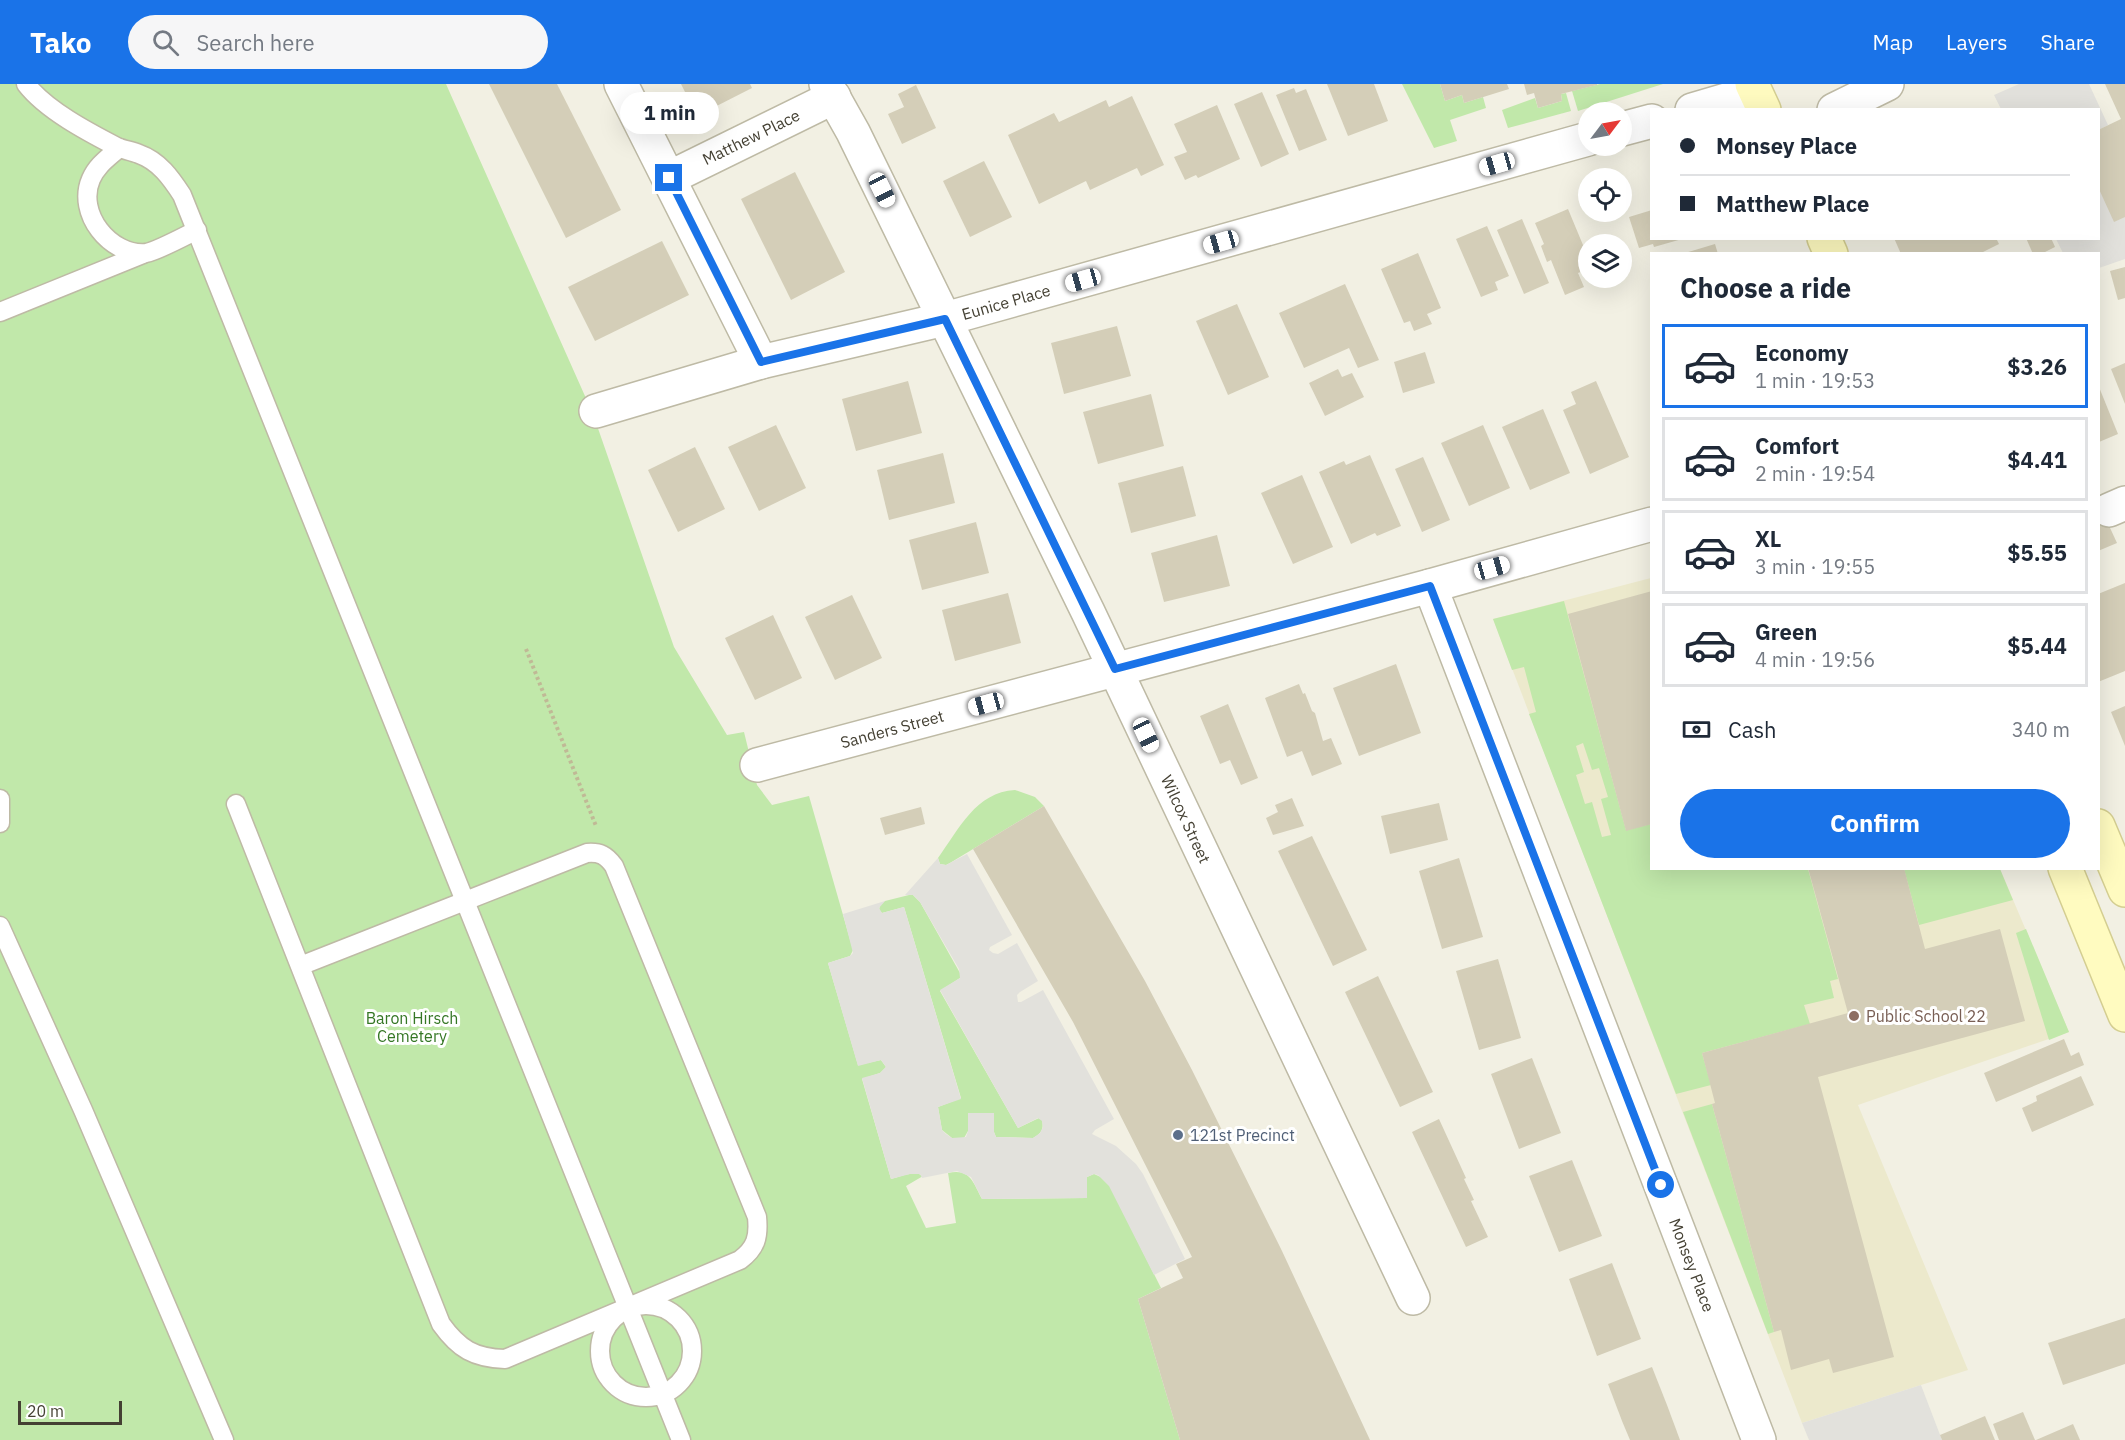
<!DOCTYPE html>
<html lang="en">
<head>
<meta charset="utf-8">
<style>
	body { margin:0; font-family:"IBM Plex Sans",sans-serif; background:#f6f6f7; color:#1f2937; height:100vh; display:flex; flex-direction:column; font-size:22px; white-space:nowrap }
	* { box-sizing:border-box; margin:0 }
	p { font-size:20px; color:#747a83 }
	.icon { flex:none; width:33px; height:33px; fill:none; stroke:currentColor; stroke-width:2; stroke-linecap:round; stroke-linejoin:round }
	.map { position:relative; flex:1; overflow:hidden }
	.details { position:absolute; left:1650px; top:168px; width:450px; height:618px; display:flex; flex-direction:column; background:#fff; border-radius:0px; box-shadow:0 6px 24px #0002 }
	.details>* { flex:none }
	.banner { position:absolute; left:1650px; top:24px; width:450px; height:132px; border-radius:0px; box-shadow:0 6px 24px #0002; display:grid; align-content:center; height:132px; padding:0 30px; background:#fff }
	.needle { width:39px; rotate:58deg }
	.buttons { position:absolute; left:1578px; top:18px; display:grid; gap:12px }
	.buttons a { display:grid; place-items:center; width:54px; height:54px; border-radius:50%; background:#fff; box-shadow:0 6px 24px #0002; font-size:30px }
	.scale { position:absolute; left:18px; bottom:15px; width:104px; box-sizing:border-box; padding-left:6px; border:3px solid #444033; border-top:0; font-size:16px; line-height:21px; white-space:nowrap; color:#444033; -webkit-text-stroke:4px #fff; paint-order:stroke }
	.end { position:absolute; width:27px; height:27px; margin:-14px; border:8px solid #1a73e8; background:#fff; box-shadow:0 0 0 3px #fff }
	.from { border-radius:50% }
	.bubble { position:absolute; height:42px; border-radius:21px; background:#fff; box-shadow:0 6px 24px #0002; font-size:20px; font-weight:800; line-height:42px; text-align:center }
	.car { position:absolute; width:18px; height:36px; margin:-18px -9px; border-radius:8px; box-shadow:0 0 4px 2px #0007; background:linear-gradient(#fff 24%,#345 0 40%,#fff 0 76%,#345 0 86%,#fff 0) }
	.banner b { display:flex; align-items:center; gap:21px; height:57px; font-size:22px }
	.banner b+b { border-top:2px solid #e0e1e3 }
	.banner i { width:15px; height:15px; background:#1f2937 }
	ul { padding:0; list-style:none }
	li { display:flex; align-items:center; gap:18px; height:84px; margin:0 12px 9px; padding:0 18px; border:3px solid #e0e1e3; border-radius:0px }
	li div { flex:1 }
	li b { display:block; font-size:22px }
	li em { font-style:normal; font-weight:800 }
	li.active { border-color:#1a73e8 }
	li>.icon { width:54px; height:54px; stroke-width:1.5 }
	h2 { padding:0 30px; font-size:27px; line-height:72px }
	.pay { display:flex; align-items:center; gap:15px; height:66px; padding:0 30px; font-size:22px }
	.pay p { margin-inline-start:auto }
	.button { display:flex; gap:12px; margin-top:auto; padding:12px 30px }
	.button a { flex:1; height:69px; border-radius:36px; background:#1a73e8; color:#fff; font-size:24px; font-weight:800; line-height:69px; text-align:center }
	header { display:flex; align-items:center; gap:36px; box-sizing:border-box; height:84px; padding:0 30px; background:#1a73e8; color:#fff }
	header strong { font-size:28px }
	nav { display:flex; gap:33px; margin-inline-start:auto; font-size:21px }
	.search { width:420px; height:54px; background:#f6f6f7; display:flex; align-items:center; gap:15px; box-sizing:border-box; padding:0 21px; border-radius:33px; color:#747a83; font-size:22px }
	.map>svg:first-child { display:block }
	.education { fill:#ece9cc }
	.green { fill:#c1e8aa; fill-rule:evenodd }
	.parking { fill:#e2e1dc }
	.building { fill:#d4ceb8 }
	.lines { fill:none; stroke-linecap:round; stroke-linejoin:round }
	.lane-casing { stroke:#bebaa5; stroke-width:21 }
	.street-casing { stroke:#bebaa5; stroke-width:36 }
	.secondary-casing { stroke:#d4ce91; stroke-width:36 }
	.path { stroke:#c0b996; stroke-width:4; stroke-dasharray:3 3; stroke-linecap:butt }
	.lane { stroke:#fff; stroke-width:18 }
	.street { stroke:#fff; stroke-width:33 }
	.secondary { stroke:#fffbc0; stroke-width:33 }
	.route { stroke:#1a73e8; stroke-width:8 }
	.education-dot { fill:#8d6e63; stroke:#fff; stroke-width:2 }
	.service-dot { fill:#5c6f8a; stroke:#fff; stroke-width:2 }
	.labels { text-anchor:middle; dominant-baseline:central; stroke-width:6; stroke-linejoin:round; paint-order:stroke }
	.street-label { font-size:16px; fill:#444033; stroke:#fff }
	.education-label { font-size:16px; fill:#785e54; stroke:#fff; text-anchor:start }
	.park-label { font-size:16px; fill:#357725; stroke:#fff }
	.service-label { font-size:16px; fill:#4e5e75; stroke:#fff; text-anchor:start }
</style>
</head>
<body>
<header>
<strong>Tako</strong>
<div class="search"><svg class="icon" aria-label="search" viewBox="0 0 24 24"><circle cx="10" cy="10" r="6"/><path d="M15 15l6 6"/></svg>Search here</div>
<nav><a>Map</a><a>Layers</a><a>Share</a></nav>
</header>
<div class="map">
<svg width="2125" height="1356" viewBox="0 0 2125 1356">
	<rect width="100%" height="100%" fill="#f2f0e3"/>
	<polygon class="education" points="1651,494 1652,784 2000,785 2069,948 1858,1021 1968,1286 1802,1339 1493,535"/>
	<g class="green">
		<path d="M0 0H446L593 330 674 563 727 651 744 648 757 701 772 721 809 712 853 866 850 872 828 879 858 981 881 976 886 983 880 989 862 995 891 1095C901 1093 913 1086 923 1092L906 1102 926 1144 956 1139 948 1089C970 1084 973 1098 982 1115L1087 1114V1093L1094 1090 1103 1094 1110 1102 1161 1204 1138 1215 1180 1356H0Z"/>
		<polygon points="1402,0 1440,0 1445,17 1462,11 1464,19 1483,13 1486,24 1450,36 1457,57 1434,64"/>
		<polygon points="1600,0 1663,0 1578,27 1572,7"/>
		<polygon points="1566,9 1571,27 1508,44 1502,26 1535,14 1538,24 1562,17 1561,10"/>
		<path d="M1564 517 1626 746 1651 740 1652 784 1808 785 1838 895 1830 897 1834 914 1804 921 1810 940 1702 969 1711 1001 1676 1010 1529 630 1536 628 1524 583 1512 586 1493 535ZM1583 659 1592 686 1599 684 1608 713 1601 715 1611 751 1602 753 1592 718 1585 720 1576 691 1584 688 1576 662Z"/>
		<path d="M1015 706 1035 713 1044 722 950 779 946 781 940 780 938 774C959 745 976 708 1015 706Z"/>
		<polygon points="1904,785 2000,785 2013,816 1919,841"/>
		<path d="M909 811H913L920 818 960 889V894L940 907 1018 1044 1039 1034 1042 1036C1044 1045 1041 1050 1033 1054L996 1053 994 1048 993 1029H968V1047L964 1054H952L942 1046 938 1023 961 1014 904 823 882 829 879 826 880 821 885 817Z"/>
		<polygon points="2026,845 2069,948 2049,956 2016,849"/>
		<polygon points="1712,1020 1774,1248 1768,1250 1683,1028"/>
	</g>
	<g class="parking">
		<polygon points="2019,0 2089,0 2108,41 2099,46 2098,26 2001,25 1994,11"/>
		<polygon points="2099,103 2125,133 2125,175 2099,184 2098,170 2063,169 2056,155 2098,154"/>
		<polygon points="967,770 1012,851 990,863 989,866 993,869 998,870 1017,859 1038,897 1020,908 1017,911 1018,918 1021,918 1043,906 1114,1035 1095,1046 1092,1050 1116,1062 1136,1080 1143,1090 1185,1175 1154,1191 1109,1102 1098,1091 1094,1090 1087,1093 1087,1114 982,1115 971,1093 957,1087 922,1094 920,1090 910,1090 891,1095 862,994 880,989 886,983 881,976 858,982 828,879 850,872 853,869 843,830 885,817 879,824 882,829 904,823 961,1015 938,1023 942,1046 946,1050 952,1054 966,1053 968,1047 968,1029 994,1029 994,1048 996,1053 1033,1054 1040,1049 1043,1043 1042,1037 1038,1034 1018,1044 940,906 960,894 959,885 920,818 913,811 905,811 938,774 940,780 946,781"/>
		<polygon points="1921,1301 1942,1356 1809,1356 1802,1339"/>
	</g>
	<g class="building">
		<polygon points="489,0 557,0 621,126 566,154"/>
		<polygon points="681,0 750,0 752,4 697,32"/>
		<polygon points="1327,0 1374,0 1388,37 1348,52"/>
		<polygon points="1440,0 1507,0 1509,5 1464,19 1462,11 1445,17"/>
		<polygon points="1524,0 1597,0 1597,1 1561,10 1562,17 1538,24 1534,9 1527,11"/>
		<polygon points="2105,0 2125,0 2125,133 2114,138 2098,103 2098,46 2121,35"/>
		<polygon points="916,1 936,44 902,60 888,30 904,23 898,10"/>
		<polygon points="1294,4 1296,9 1306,5 1327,56 1299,67 1276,11"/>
		<polygon points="1262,8 1289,70 1261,83 1234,20"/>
		<polygon points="1132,12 1164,81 1141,92 1137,84 1090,106 1086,97 1039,120 1008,51 1054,29 1059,38 1106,16 1109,23"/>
		<polygon points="1217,21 1240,75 1198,94 1196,91 1185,96 1174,73 1187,68 1174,40"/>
		<polygon points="984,77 1012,133 970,153 943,97"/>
		<polygon points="795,88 845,188 791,216 741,115"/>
		<polygon points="1568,125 1588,173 1588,185 1578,189 1584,203 1565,211 1551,176 1547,178 1541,162 1544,160 1535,139"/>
		<polygon points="1652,126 1652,154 1682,155 1654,163 1653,160 1639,164 1629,133"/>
		<polygon points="1522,135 1549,199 1524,210 1497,146"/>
		<polygon points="1487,142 1509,192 1495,198 1498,206 1481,213 1456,155"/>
		<polygon points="1894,154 1996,154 1999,160 1979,170 1901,170"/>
		<polygon points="2026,154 2051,154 2055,163 2041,170 2033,170"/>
		<polygon points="662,157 689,211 595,257 568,203"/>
		<polygon points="1715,160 1718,170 1685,170 1685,169"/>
		<polygon points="1418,169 1441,224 1427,230 1432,240 1414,247 1410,237 1404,239 1381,185"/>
		<polygon points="2125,183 2125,214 2118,216 2110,187"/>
		<polygon points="1345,200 1379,276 1358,284 1349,264 1304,284 1279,229"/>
		<polygon points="1237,220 1269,293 1228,311 1196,237"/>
		<polygon points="1117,242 1131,292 1064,310 1051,259"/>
		<polygon points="1425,268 1435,299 1403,309 1394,278"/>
		<polygon points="2125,279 2125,320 2111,285"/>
		<polygon points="1338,285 1342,293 1352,289 1364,313 1325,332 1309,299"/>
		<polygon points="908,297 922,349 856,367 842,315"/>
		<polygon points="1596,297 1629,373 1590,390 1563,326 1576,320 1571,308"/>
		<polygon points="2099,303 2118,350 2099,358"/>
		<polygon points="1151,310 1164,362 1098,380 1083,328"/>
		<polygon points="1543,325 1570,389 1530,406 1502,343"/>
		<polygon points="776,341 806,404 759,427 728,363"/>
		<polygon points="1483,341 1510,404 1469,422 1441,359"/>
		<polygon points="695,363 725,425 678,448 648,386"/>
		<polygon points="943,369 955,419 889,436 877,386"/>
		<polygon points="1370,371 1401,442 1377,452 1375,449 1351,460 1319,388 1344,377 1346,381"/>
		<polygon points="1423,373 1450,436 1422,448 1395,385"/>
		<polygon points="1183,382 1196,432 1131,449 1118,399"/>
		<polygon points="1302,391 1333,463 1293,480 1261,409"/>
		<polygon points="2105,433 2117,459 2098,467 2098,436"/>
		<polygon points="976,438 989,489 922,506 909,456"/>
		<polygon points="1217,451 1230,502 1164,518 1151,469"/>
		<polygon points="2125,499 2125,587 2098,598 2098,510"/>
		<polygon points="1652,507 1652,740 1626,747 1568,530"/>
		<polygon points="1008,509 1021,559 955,577 942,526"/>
		<polygon points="852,511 882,574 835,596 805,533"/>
		<polygon points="773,531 802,594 755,616 725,554"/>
		<polygon points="1396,580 1421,649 1359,672 1333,604"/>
		<polygon points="1299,600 1303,610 1305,609 1312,627 1315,629 1323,657 1331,654 1342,680 1312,692 1302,667 1287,673 1265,614"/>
		<polygon points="1228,620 1258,694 1241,701 1230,676 1220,680 1200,632"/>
		<polygon points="2125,622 2125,662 2111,628"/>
		<polygon points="1292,714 1304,742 1273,751 1266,734 1278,728 1275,721"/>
		<polygon points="1439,719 1448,756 1390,770 1381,732"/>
		<polygon points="1044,722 1145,897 1192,986 1282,1167 1370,1356 1180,1356 1138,1215 1183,1194 1176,1180 1192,1173 1073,938 973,765"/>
		<polygon points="921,723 925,740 885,751 880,734"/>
		<polygon points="1312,752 1367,866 1333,882 1278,767"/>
		<polygon points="1459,774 1483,853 1442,865 1419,787"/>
		<polygon points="1808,784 1904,784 1925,865 2000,845 2025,937 1818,993 1894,1273 1833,1289 1829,1275 1791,1286 1781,1246 1774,1248 1712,1020 1715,1019 1702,969 1848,929"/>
		<polygon points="1498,875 1521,954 1479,966 1456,887"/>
		<polygon points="1378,892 1433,1008 1400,1023 1345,908"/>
		<polygon points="2064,955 2071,972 2079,968 2084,981 1996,1018 1984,989"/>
		<polygon points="1532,974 1561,1049 1519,1065 1491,990"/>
		<polygon points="2081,992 2094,1021 2032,1048 2022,1024 2037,1017 2036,1012"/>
		<polygon points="1439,1035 1466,1094 1464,1095 1474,1116 1471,1117 1488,1153 1466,1163 1412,1048"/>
		<polygon points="1572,1076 1602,1152 1559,1168 1529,1092"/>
		<polygon points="1612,1179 1641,1255 1597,1272 1569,1195"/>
		<polygon points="2125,1234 2125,1280 2063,1301 2048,1259"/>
		<polygon points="1652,1283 1667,1321 1680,1356 1630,1356 1622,1337 1608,1300"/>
		<polygon points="2023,1328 2035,1356 1999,1356 1993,1340"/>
		<polygon points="1985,1332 1995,1356 1942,1356 1940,1351"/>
		<polygon points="2073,1340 2080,1356 2036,1356"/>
	</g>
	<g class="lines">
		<defs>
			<g id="lane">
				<path d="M26 0C46 26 88 48 117 63 124 66 132 67 139 70 159 77 171 94 182 111L681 1356"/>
				<path d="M119 64C108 74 97 81 91 95 76 129 110 172 146 169 157 167 185 152 197 146"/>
				<polyline points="0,228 143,170"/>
				<polyline points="0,715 0,739"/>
				<path d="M236 720 441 1240C459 1265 474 1274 505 1275L740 1176C756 1164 759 1153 757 1133L614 782C606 771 600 768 587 769L300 882"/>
				<polyline points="0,842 83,1026 224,1356"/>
				<circle cx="646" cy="1267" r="46"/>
			</g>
			<g id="street">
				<polyline points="621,0 761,278"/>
				<polyline points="826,0 853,48 1088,528 1413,1214"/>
				<polyline points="1692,26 1733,14 1754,5"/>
				<polyline points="1834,26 1887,0"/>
				<polyline points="1622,45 1652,37"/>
				<polyline points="669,94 834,13"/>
				<polyline points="596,327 761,278 945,235 1588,55"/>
				<polyline points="2109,426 2125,419"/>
				<polyline points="1430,502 1759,1356"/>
				<polyline points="757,681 1430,502 1652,440"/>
			</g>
			<g id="secondary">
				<polyline points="1752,0 1764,26"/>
				<polyline points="1824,154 1831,170"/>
				<polyline points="2098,742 2125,806"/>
				<polyline points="2065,784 2125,931"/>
			</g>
		</defs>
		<use href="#lane" class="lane-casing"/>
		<use href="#street" class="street-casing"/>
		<use href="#secondary" class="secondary-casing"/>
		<polyline class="path" points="526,565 596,742"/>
		<use href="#lane" class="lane"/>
		<use href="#street" class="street"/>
		<use href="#secondary" class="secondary"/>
	</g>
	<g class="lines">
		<polyline class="route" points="669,94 761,278 945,235 1115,585 1430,502 1661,1101"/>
	</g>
	<circle class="education-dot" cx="1854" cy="932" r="6"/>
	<circle class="service-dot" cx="1178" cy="1051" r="6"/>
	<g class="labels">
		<g class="street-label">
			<text transform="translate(751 53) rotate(-26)">Matthew Place</text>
			<text transform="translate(1006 218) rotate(-16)">Eunice Place</text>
			<text transform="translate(892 645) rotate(-15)">Sanders Street</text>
			<text transform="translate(1186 735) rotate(65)">Wilcox Street</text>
			<text transform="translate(1692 1181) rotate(69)">Monsey Place</text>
		</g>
		<g class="education-label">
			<text x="1866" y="932">Public School 22</text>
		</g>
		<g class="park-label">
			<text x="412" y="934">Baron Hirsch<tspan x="412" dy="18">Cemetery</tspan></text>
		</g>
		<g class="service-label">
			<text x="1190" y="1051">121st Precinct</text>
		</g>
	</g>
</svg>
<div class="buttons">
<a><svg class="needle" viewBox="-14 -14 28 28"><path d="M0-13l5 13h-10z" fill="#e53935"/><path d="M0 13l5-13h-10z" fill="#747a83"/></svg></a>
<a><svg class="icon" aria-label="locate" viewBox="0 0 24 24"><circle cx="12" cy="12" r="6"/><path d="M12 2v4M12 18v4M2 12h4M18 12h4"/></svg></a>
<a><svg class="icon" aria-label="layers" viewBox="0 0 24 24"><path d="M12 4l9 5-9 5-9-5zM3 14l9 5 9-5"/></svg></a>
</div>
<div class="scale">20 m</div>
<i class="end from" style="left:1661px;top:1101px"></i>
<i class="end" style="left:669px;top:94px"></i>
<div class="bubble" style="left:620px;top:8px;width:99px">1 min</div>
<i class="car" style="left:1497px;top:80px;rotate:254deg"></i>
<i class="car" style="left:882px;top:106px;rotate:154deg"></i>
<i class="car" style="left:1221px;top:158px;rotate:254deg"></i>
<i class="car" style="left:1083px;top:196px;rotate:254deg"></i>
<i class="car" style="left:1492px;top:484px;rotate:74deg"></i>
<i class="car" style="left:986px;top:620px;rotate:255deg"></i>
<i class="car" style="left:1146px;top:651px;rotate:155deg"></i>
<div class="banner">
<b><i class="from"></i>Monsey Place</b>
<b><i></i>Matthew Place</b>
</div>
<section class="details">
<h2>Choose a ride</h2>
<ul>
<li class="active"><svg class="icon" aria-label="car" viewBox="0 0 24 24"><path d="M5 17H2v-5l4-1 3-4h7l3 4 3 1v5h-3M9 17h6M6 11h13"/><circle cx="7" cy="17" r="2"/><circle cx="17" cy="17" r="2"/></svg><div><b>Economy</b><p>1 min · 19:53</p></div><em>$3.26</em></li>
<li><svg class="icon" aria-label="car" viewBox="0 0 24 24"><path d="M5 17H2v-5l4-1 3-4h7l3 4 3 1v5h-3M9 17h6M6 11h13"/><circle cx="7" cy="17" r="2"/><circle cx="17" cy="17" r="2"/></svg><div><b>Comfort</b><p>2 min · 19:54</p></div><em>$4.41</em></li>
<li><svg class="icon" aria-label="car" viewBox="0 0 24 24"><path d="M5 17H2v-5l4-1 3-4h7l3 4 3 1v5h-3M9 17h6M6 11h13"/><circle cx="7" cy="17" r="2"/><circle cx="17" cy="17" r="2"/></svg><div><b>XL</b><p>3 min · 19:55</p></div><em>$5.55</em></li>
<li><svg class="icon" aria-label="car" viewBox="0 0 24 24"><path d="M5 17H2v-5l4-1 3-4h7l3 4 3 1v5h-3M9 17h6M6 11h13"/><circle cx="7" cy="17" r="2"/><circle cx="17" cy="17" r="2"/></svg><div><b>Green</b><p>4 min · 19:56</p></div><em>$5.44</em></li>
</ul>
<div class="pay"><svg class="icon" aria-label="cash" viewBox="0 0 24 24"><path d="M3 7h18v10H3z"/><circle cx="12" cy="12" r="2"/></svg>Cash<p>340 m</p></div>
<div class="button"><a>Confirm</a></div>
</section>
</div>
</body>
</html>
